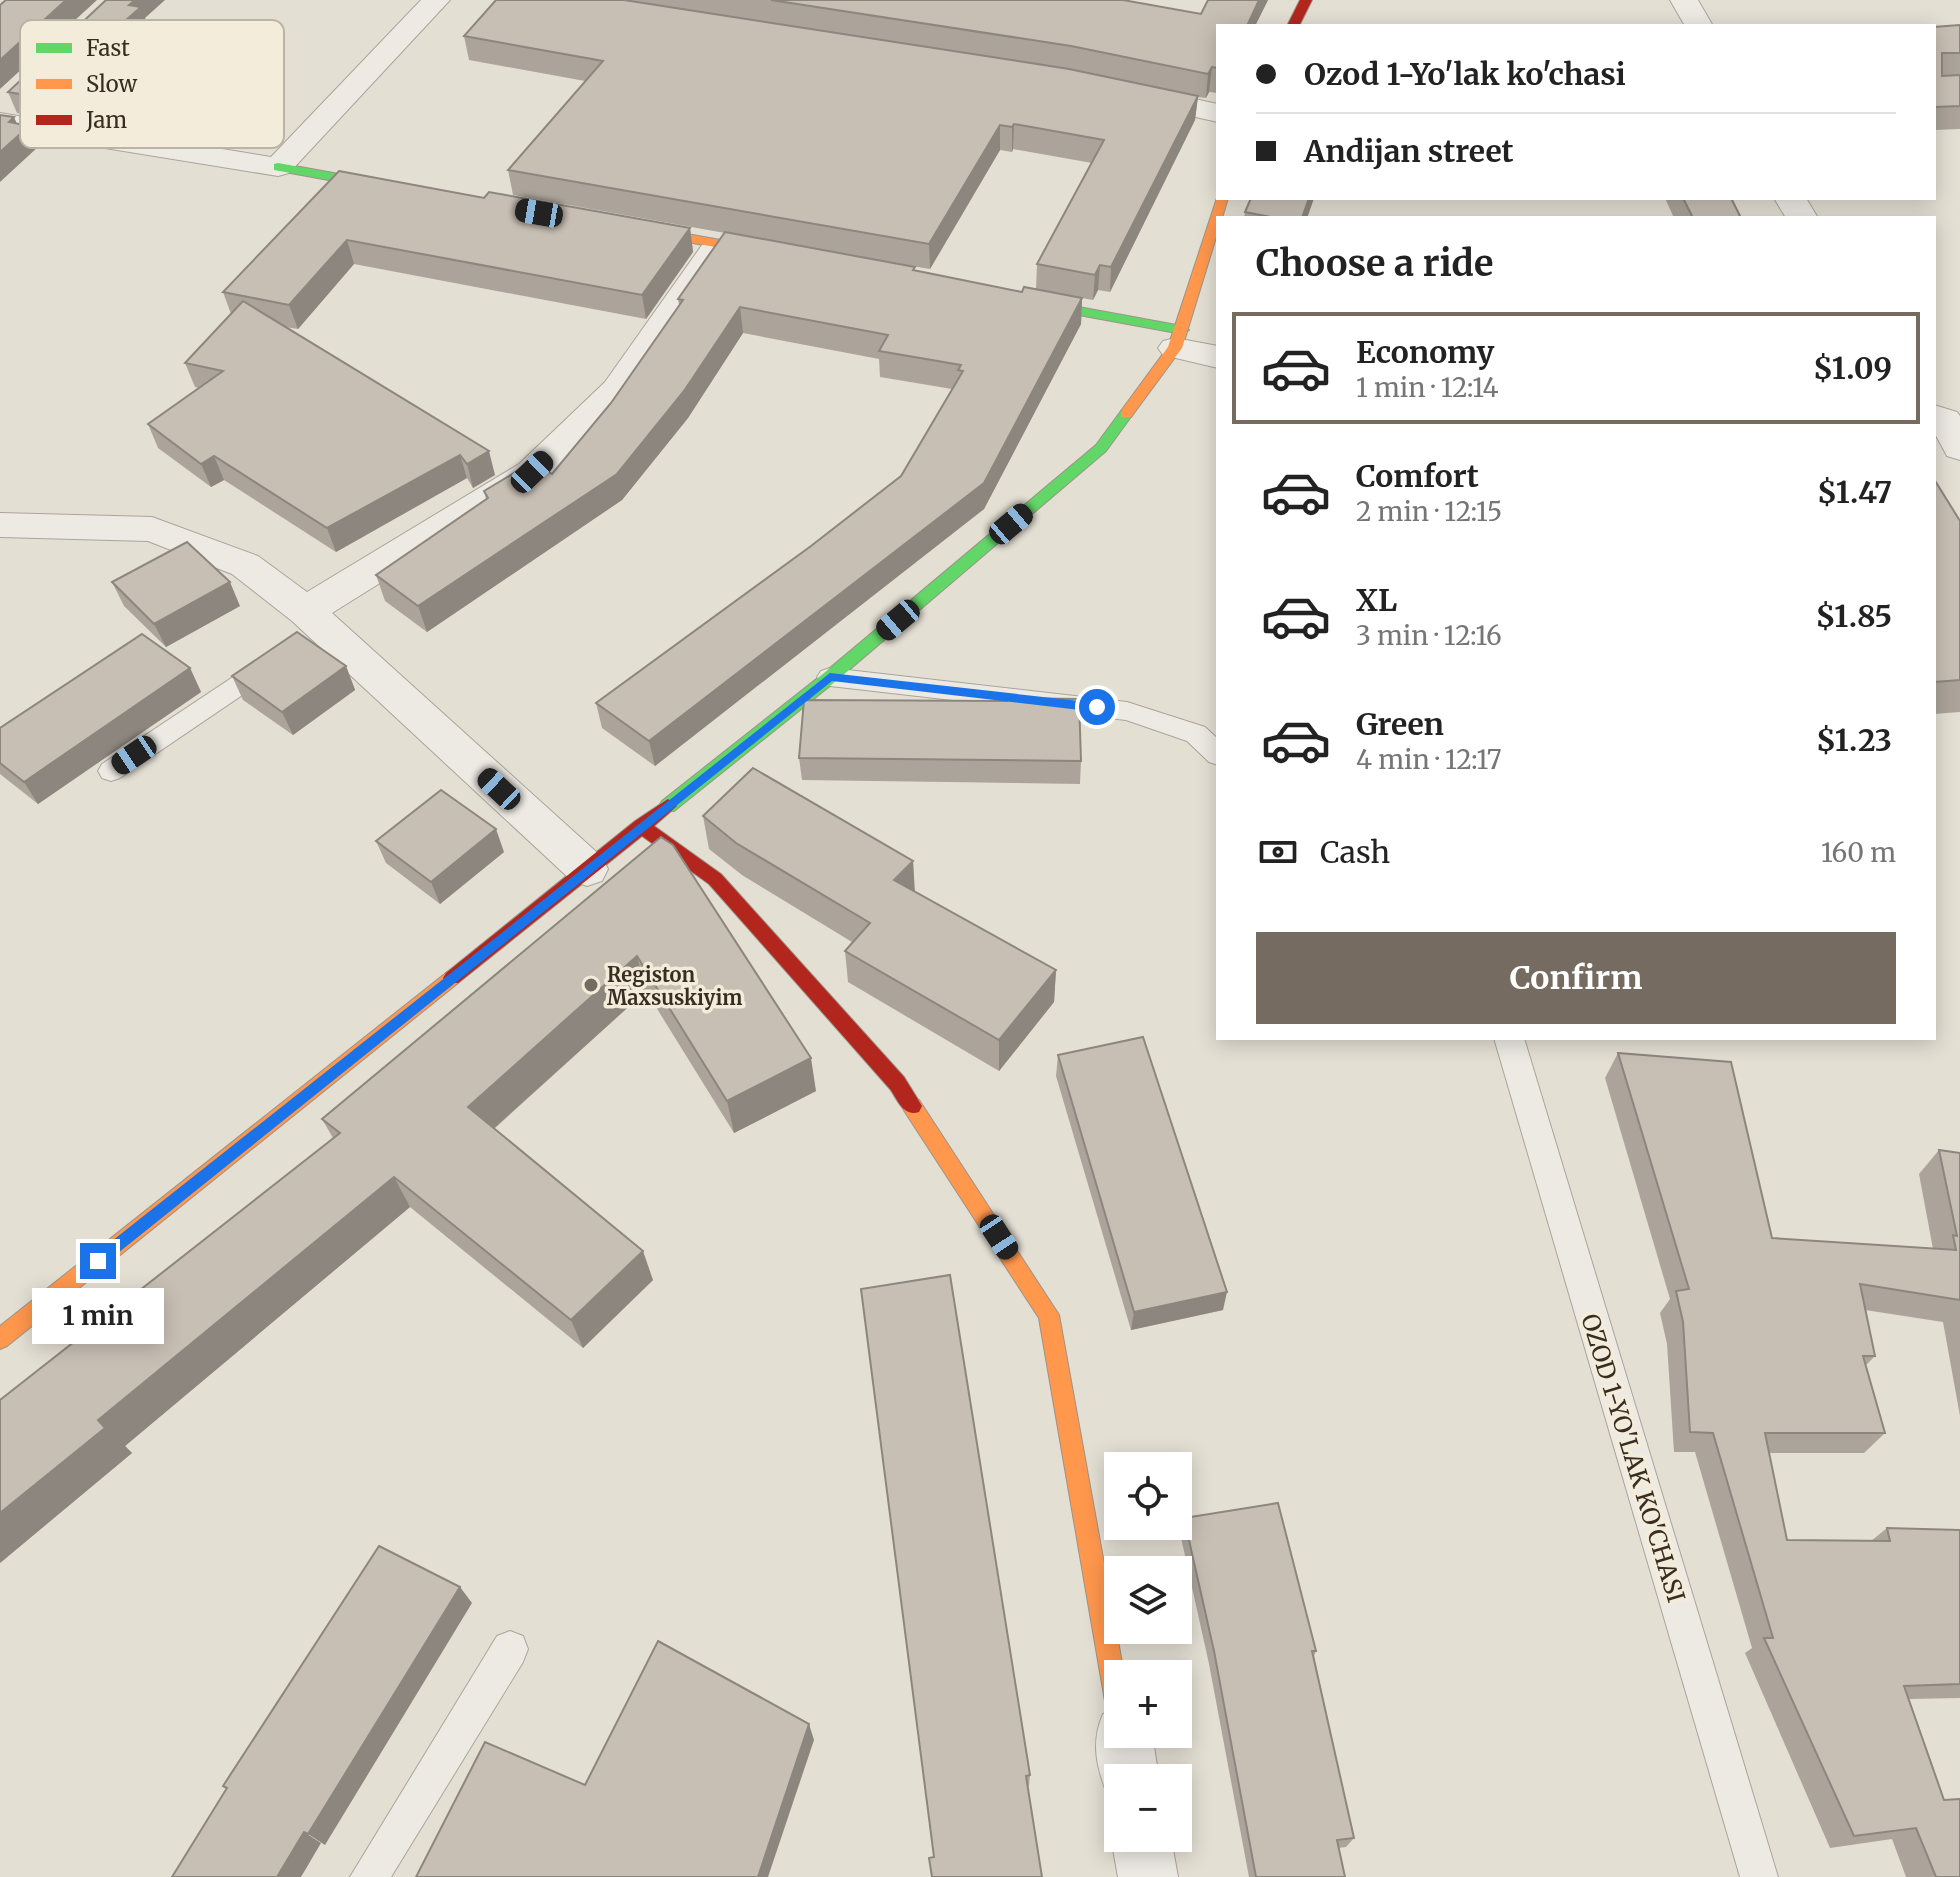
<!DOCTYPE html>
<html lang="en">
<head>
<meta charset="utf-8">
<style>
	body { margin:0; font-family:Merriweather,serif; background:#f6f6f6; color:#222; height:100vh; display:flex; flex-direction:column; font-size:30px; white-space:nowrap }
	* { box-sizing:border-box; margin:0 }
	p { font-size:26px; color:#767676 }
	.icon { flex:none; width:44px; height:44px; fill:none; stroke:currentColor; stroke-width:2; stroke-linecap:round; stroke-linejoin:round }
	.map { position:relative; flex:1; overflow:hidden }
	.side { position:absolute; left:1216px; top:216px; width:720px; height:824px; display:flex; flex-direction:column; background:#fff; border-radius:0px; box-shadow:0 4px 20px #0003 }
	.side>* { flex:none }
	.top-card { position:absolute; left:1216px; top:24px; width:720px; height:176px; border-radius:0px; box-shadow:0 4px 20px #0003; display:grid; align-content:center; height:176px; padding:0 40px; background:#fff }
	.buttons { position:absolute; left:1104px; top:1452px; display:grid; gap:16px }
	.buttons a { display:grid; place-items:center; width:88px; height:88px; border-radius:0px; background:#fff; box-shadow:0 4px 20px #0003; font-size:40px }
	.end { position:absolute; width:36px; height:36px; margin:-18px; border:10px solid #1a73e8; background:#fff; box-shadow:0 0 0 4px #fff }
	.from { border-radius:50% }
	.bubble { position:absolute; height:56px; border-radius:0px; background:#fff; box-shadow:0 4px 20px #0003; font-size:26px; font-weight:700; line-height:56px; text-align:center }
	.car { position:absolute; width:24px; height:48px; margin:-24px -12px; border-radius:10px; box-shadow:0 0 6px 2px #0007; background:linear-gradient(#222 24%,#8ab4d8 0 40%,#222 0 76%,#8ab4d8 0 86%,#222 0) }
	.top-card b { display:flex; align-items:center; gap:28px; height:76px; font-size:30px }
	.top-card b+b { border-top:2px solid #e0e0e0 }
	.top-card i { width:20px; height:20px; background:#222 }
	ul { padding:0; list-style:none }
	li { display:flex; align-items:center; gap:24px; height:112px; margin:0 16px 12px; padding:0 24px; border:4px solid transparent; border-radius:0px }
	li div { flex:1 }
	li b { display:block; font-size:30px }
	li em { font-style:normal; font-weight:700 }
	li.active { border-color:#756b61 }
	li>.icon { width:72px; height:72px; stroke-width:1.5 }
	h2 { padding:0 40px; font-size:36px; line-height:96px }
	.pay { display:flex; align-items:center; gap:20px; height:88px; padding:0 40px; font-size:30px }
	.pay p { margin-inline-start:auto }
	.cta { display:flex; gap:16px; margin-top:auto; padding:16px 40px }
	.cta a { flex:1; height:92px; border-radius:0px; background:#756b61; color:#fff; font-size:32px; font-weight:700; line-height:92px; text-align:center }
	.map>svg:first-child { display:block }
	.lines { fill:none; stroke-linecap:round; stroke-linejoin:round }
	.lane-casing { stroke:#aaa49b; stroke-width:2 }
	.street-casing { stroke:#aaa49b; stroke-width:2 }
	.fast-casing { stroke:#9a948b; stroke-width:2 }
	.slow-casing { stroke:#9a948b; stroke-width:2 }
	.jam-casing { stroke:#9a948b; stroke-width:2 }
	.lane { fill:#edeae4; fill-rule:evenodd }
	.street { fill:#edeae4; fill-rule:evenodd }
	.fast { fill:#63d668; fill-rule:evenodd }
	.slow { fill:#ff974d; fill-rule:evenodd }
	.jam { fill:#b3261e; fill-rule:evenodd }
	.wall { fill:#aca49b; fill-rule:evenodd }
	.shaded-wall { fill:#8c867e }
	.building { fill:#c8bfb4; stroke:#8c867e; stroke-width:2 }
	.route { fill:#1a73e8 }
	.poi-dot { fill:#756b61; stroke:#f3ecdb; stroke-width:3 }
	.labels { text-anchor:middle; dominant-baseline:central; stroke-width:7; stroke-linejoin:round; paint-order:stroke }
	.poi-label { font-size:20px; font-weight:bold; fill:#392d23; stroke:#f3ecdb; text-anchor:start }
	.near-street-label { font-size:24px; fill:#392d23; stroke:#f3ecdb }
	.key { fill:#f3ecdb; stroke:#bbb3a4; stroke-width:2 }
	.key-label { font-size:22px; fill:#392d23 }
</style>
</head>
<body>
<div class="map">
<svg width="1960" height="1877" viewBox="0 0 1960 1877">
	<rect width="100%" height="100%" fill="#e4dfd3"/>
	<g class="lines">
		<defs>
			<g id="lane">
				<polygon points="266,658 275,661 278,667 275,673 120,778 111,781 102,778 98,771 102,764 257,661"/>
				<polygon points="830,668 1127,702 1205,727 1218,739 1218,765 1209,762 1187,741 1126,720 830,686 821,683 817,677 821,671"/>
				<polygon points="1494,1038 1524,1038 1778,1877 1740,1877"/>
				<polygon points="510,1631 523,1636 528,1649 523,1662 391,1877 350,1877 497,1636"/>
			</g>
			<g id="street">
				<polygon points="421,0 450,0 289,173 278,176 0,131 0,113 271,157"/>
				<polygon points="1670,0 1698,0 1713,26 1685,26"/>
				<polygon points="1138,87 1218,104 1218,122 1128,102 1123,96 1128,90"/>
				<polygon points="1774,198 1806,198 1818,218 1786,218"/>
				<polygon points="713,242 724,245 729,252 629,398 545,480 332,613 602,857 608,869 602,881 587,886 572,881 292,621 232,574 148,541 0,537 0,513 152,517 258,556 307,592 519,464 605,382 702,245"/>
				<polygon points="1175,338 1218,346 1218,368 1163,355 1158,348 1163,341"/>
				<polygon points="1934,405 1957,412 1960,416 1960,460 1947,456 1934,432"/>
				<path d="M1118 1707V1734H1152L1159 1778H1118V1802L1109 1799C1097 1769 1090 1744 1103 1714Z"/>
				<polygon points="1118,1821 1118,1838 1171,1838 1178,1877 1118,1877 1111,1838"/>
			</g>
			<g id="fast">
				<polygon points="278,163 394,184 400,188 394,192 274,170 274,164"/>
				<polygon points="1024,297 1182,326 1189,330 1182,334 1019,304 1017,301"/>
				<polygon points="1126,409 1133,414 1106,451 836,681 674,811 662,811 659,806 662,801 824,673 1096,445 1121,411"/>
			</g>
			<g id="slow">
				<polygon points="1218,195 1218,198 1228,198 1222,218 1218,218 1218,231 1182,348 1131,417 1121,417 1121,411 1168,347"/>
				<polygon points="631,224 776,250 783,254 776,258 626,231 625,228"/>
				<polygon points="452,970 458,973 461,978 458,983 7,1346 0,1349 0,1326 446,973"/>
				<polygon points="912,1098 919,1100 1059,1315 1124,1674 1118,1674 1118,1719 1110,1715 1106,1707 1039,1318 905,1112 902,1106 905,1100"/>
			</g>
			<g id="jam">
				<polygon points="1300,0 1312,0 1299,26 1287,26"/>
				<path d="M668 799 677 806 654 826 721 874 904 1077 922 1106 919 1112C903 1117 898 1100 890 1089L709 884 642 836 458 983H446L443 978 446 973 635 821Z"/>
			</g>
		</defs>
		<use href="#lane" class="lane-casing"/>
		<use href="#street" class="street-casing"/>
		<use href="#fast" class="fast-casing"/>
		<use href="#slow" class="slow-casing"/>
		<use href="#jam" class="jam-casing"/>
		<use href="#lane" class="lane"/>
		<use href="#street" class="street"/>
		<use href="#fast" class="fast"/>
		<use href="#slow" class="slow"/>
		<use href="#jam" class="jam"/>
	</g>
	<g class="wall">
		<path d="M496 0H1123L1201 14 1208 0H1268L1255 26H1218V93L1209 92 1206 98 1198 97 1195 120 1110 292 1098 290 1093 300 1082 298 1081 324 984 509 655 766 602 728 596 703 811 546 901 476 952 389 880 377 879 359 743 333 688 418 622 500 427 632 385 601 376 575 486 499 484 491 525 473 552 474 611 403 679 305 678 299 725 233 513 195 508 170 585 81 469 60 464 36ZM1013 149 1092 163 1037 264 1036 289 1022 292 915 270 886 262 930 269 1000 150 1012 152Z"/>
		<polygon points="145,18 149,27 46,118 17,113 8,92"/>
		<polygon points="1960,25 1960,129 1934,130 1934,27"/>
		<polygon points="339,171 484,198 690,228 693,252 646,319 354,264 298,329 285,327 495,475 473,488 467,478 336,552 224,480 211,487 158,448 148,424 199,388 195,387 185,363 231,314 223,292"/>
		<polygon points="1251,198 1314,198 1307,218 1244,218 1245,212"/>
		<polygon points="1665,198 1731,198 1741,218 1674,218"/>
		<polygon points="1934,479 1960,521 1960,712 1934,714"/>
		<polygon points="112,582 240,606 166,647 124,606"/>
		<polygon points="346,666 355,690 293,735 243,700 232,676"/>
		<polygon points="190,668 201,692 38,804 0,774 0,728"/>
		<polygon points="1007,701 1081,761 1080,784 802,780 799,758"/>
		<polygon points="703,816 913,861 914,892 1056,970 1054,1002 999,1071 848,982 845,951 852,942 742,875 709,849"/>
		<polygon points="661,837 816,1091 734,1133 646,991 494,1129 653,1280 583,1348 410,1207 125,1446 132,1453 0,1563 333,1138 322,1119"/>
		<polygon points="376,841 504,852 440,904 386,863"/>
		<polygon points="1618,1053 1772,1238 1933,1249 1919,1174 1939,1150 1960,1153 1960,1416 1943,1322 1865,1310 1875,1356 1865,1366 1885,1433 1864,1453 1769,1453 1787,1540 1871,1541 1887,1528 1960,1530 1960,1698 1909,1699 1960,1877 1906,1877 1892,1839 1830,1848 1745,1653 1752,1648 1695,1452 1674,1452 1667,1344 1660,1313 1670,1299 1605,1078"/>
		<polygon points="1058,1055 1223,1310 1131,1330 1056,1076"/>
		<polygon points="861,1289 1030,1775 1029,1786 934,1857"/>
		<polygon points="1184,1518 1316,1651 1314,1656 1354,1838 1346,1847 1338,1848 1345,1877 1249,1877 1209,1664 1180,1533"/>
	</g>
	<g class="shaded-wall">
		<polygon points="66,0 97,0 0,89 0,60"/>
		<polygon points="135,0 165,0 145,18 149,27 46,118 37,97"/>
		<polygon points="1259,0 1268,0 1255,26 1247,26"/>
		<polygon points="1212,67 1209,92 1206,98 1208,74"/>
		<polygon points="1198,96 1195,120 1110,292 1111,267"/>
		<polygon points="14,117 21,133 29,126 39,146 0,182 0,152 9,122"/>
		<polygon points="1014,124 1013,149 1012,152 1012,127"/>
		<polygon points="1000,125 1000,150 930,269 929,244"/>
		<polygon points="1309,198 1314,198 1307,218 1302,218"/>
		<polygon points="690,228 693,252 646,319 642,295"/>
		<polygon points="347,240 354,264 298,329 289,305"/>
		<polygon points="1100,265 1098,290 1093,300 1095,275"/>
		<polygon points="1082,298 1081,324 984,509 655,766 649,741"/>
		<polygon points="740,307 743,333 688,418 622,500 427,632 418,606"/>
		<polygon points="489,451 495,475 473,488 467,464"/>
		<polygon points="460,455 467,478 336,552 327,528"/>
		<polygon points="214,456 224,480 211,487 201,464"/>
		<polygon points="230,582 240,606 166,647 154,624"/>
		<polygon points="346,666 355,690 293,735 282,712"/>
		<polygon points="190,668 201,692 38,804 24,782"/>
		<polygon points="496,829 504,852 440,904 431,882"/>
		<polygon points="913,861 915,893 894,880"/>
		<polygon points="637,956 646,991 482,1139 468,1107"/>
		<polygon points="1056,970 1054,1002 999,1071 999,1040"/>
		<polygon points="811,1058 816,1091 734,1133 727,1101"/>
		<polygon points="394,1177 410,1207 125,1446 132,1453 0,1563 0,1513 98,1420"/>
		<polygon points="643,1251 653,1280 583,1348 571,1320"/>
		<polygon points="1227,1292 1223,1310 1131,1330 1134,1312"/>
		<polygon points="460,1587 472,1603 325,1845 308,1834"/>
		<polygon points="809,1724 814,1740 768,1877 758,1877"/>
		<polygon points="304,1832 321,1843 301,1877 277,1877"/>
	</g>
	<g class="building">
		<polygon points="6,0 66,0 0,60 0,5"/>
		<polygon points="106,0 135,0 129,5 141,7 37,97 8,92"/>
		<polygon points="496,0 624,0 1069,69 1198,96 1111,267 1100,265 1095,275 1037,264 1104,140 1014,124 1012,127 1000,125 929,244 508,170 603,61 464,36"/>
		<polygon points="771,0 1123,0 1201,14 1208,0 1259,0 1247,26 1218,26 1218,68 1212,67 1208,74 1071,46"/>
		<polygon points="1960,25 1960,53 1942,53 1942,76 1960,75 1960,106 1934,107 1934,27"/>
		<polygon points="0,115 14,117 9,122 29,126 0,152"/>
		<polygon points="339,171 484,198 489,192 690,228 642,295 347,240 289,305 223,292"/>
		<polygon points="1251,198 1309,198 1302,218 1276,218 1245,212"/>
		<polygon points="1683,198 1731,198 1741,218 1693,218"/>
		<polygon points="725,232 915,267 913,270 1022,292 1024,287 1082,298 984,483 649,741 596,703 811,546 901,476 963,371 958,370 961,365 879,351 888,335 740,307 684,391 617,474 418,606 376,575 488,498 484,491 519,470 525,473 538,465 552,474 611,403 683,300 678,299"/>
		<polygon points="243,301 489,451 467,464 460,455 327,528 214,456 201,464 148,424 223,371 185,363"/>
		<polygon points="1934,479 1960,521 1960,680 1934,682"/>
		<polygon points="187,542 230,582 154,624 112,582"/>
		<polygon points="297,632 346,666 282,712 232,676"/>
		<polygon points="142,634 190,668 24,782 0,763 0,728"/>
		<polygon points="1007,698 1079,699 1081,761 799,758 804,700 1007,701"/>
		<polygon points="753,768 913,861 894,880 1056,970 999,1040 845,951 870,923 736,843 703,816"/>
		<polygon points="441,790 496,829 431,882 376,841"/>
		<polygon points="661,837 673,845 811,1058 727,1101 637,956 468,1107 643,1251 571,1320 394,1177 98,1420 105,1428 0,1513 0,1400 340,1133 322,1119"/>
		<polygon points="1143,1037 1227,1292 1134,1312 1058,1055"/>
		<polygon points="1618,1053 1731,1062 1772,1238 1956,1250 1953,1235 1957,1236 1939,1150 1960,1153 1960,1300 1860,1284 1875,1356 1863,1356 1885,1433 1765,1433 1787,1540 1890,1541 1887,1528 1960,1530 1960,1684 1904,1686 1944,1800 1960,1799 1960,1877 1936,1877 1916,1828 1854,1836 1764,1638 1773,1638 1713,1433 1690,1432 1683,1322 1676,1291 1689,1289"/>
		<polygon points="950,1275 1030,1775 1026,1776 1042,1877 932,1877 929,1858 934,1857 861,1289"/>
		<polygon points="1278,1503 1316,1651 1312,1651 1354,1838 1337,1840 1345,1877 1256,1877 1214,1651 1184,1518"/>
		<polygon points="379,1546 460,1587 308,1834 304,1832 277,1877 172,1877 227,1788 223,1786"/>
		<polygon points="658,1641 809,1724 758,1877 416,1877 485,1742 585,1785"/>
	</g>
	<polygon class="route" points="830,673 1097,703 1103,707 1097,712 832,681 103,1265 93,1265 93,1256"/>
	<circle class="poi-dot" cx="591" cy="985" r="8"/>
	<g class="labels">
		<g class="poi-label">
			<text x="607" y="974">Registon<tspan x="607" dy="23">Maxsuskiyim</tspan></text>
		</g>
		<g class="near-street-label">
			<text transform="translate(1633 1458) rotate(73)">OZOD 1-YO'LAK KO'CHASI</text>
		</g>
	</g>
	<rect x="20" y="20" width="264" height="128" rx="12" class="key"/>
	<rect x="36" y="43" width="36" height="10" fill="#63d668"/>
	<rect x="36" y="79" width="36" height="10" fill="#ff974d"/>
	<rect x="36" y="115" width="36" height="10" fill="#b3261e"/>
	<g class="key-label">
		<text x="86" y="56">Fast</text>
		<text x="86" y="92">Slow</text>
		<text x="86" y="128">Jam</text>
	</g>
</svg>
<div class="buttons">
<a><svg class="icon" aria-label="locate" viewBox="0 0 24 24"><circle cx="12" cy="12" r="6"/><path d="M12 2v4M12 18v4M2 12h4M18 12h4"/></svg></a>
<a><svg class="icon" aria-label="layers" viewBox="0 0 24 24"><path d="M12 4l9 5-9 5-9-5zM3 14l9 5 9-5"/></svg></a>
<a>+</a>
<a>−</a>
</div>
<i class="end from" style="left:1097px;top:707px"></i>
<i class="end" style="left:98px;top:1261px"></i>
<div class="bubble" style="left:32px;top:1288px;width:132px">1 min</div>
<i class="car" style="left:539px;top:213px;rotate:280deg"></i>
<i class="car" style="left:532px;top:472px;rotate:46deg"></i>
<i class="car" style="left:1011px;top:524px;rotate:50deg"></i>
<i class="car" style="left:898px;top:620px;rotate:230deg"></i>
<i class="car" style="left:134px;top:755px;rotate:236deg"></i>
<i class="car" style="left:499px;top:789px;rotate:313deg"></i>
<i class="car" style="left:999px;top:1237px;rotate:147deg"></i>
<div class="top-card">
<b><i class="from"></i>Ozod 1-Yo'lak ko'chasi</b>
<b><i></i>Andijan street</b>
</div>
<section class="side">
<h2>Choose a ride</h2>
<ul>
<li class="active"><svg class="icon" aria-label="car" viewBox="0 0 24 24"><path d="M5 17H2v-5l4-1 3-4h7l3 4 3 1v5h-3M9 17h6M6 11h13"/><circle cx="7" cy="17" r="2"/><circle cx="17" cy="17" r="2"/></svg><div><b>Economy</b><p>1 min · 12:14</p></div><em>$1.09</em></li>
<li><svg class="icon" aria-label="car" viewBox="0 0 24 24"><path d="M5 17H2v-5l4-1 3-4h7l3 4 3 1v5h-3M9 17h6M6 11h13"/><circle cx="7" cy="17" r="2"/><circle cx="17" cy="17" r="2"/></svg><div><b>Comfort</b><p>2 min · 12:15</p></div><em>$1.47</em></li>
<li><svg class="icon" aria-label="car" viewBox="0 0 24 24"><path d="M5 17H2v-5l4-1 3-4h7l3 4 3 1v5h-3M9 17h6M6 11h13"/><circle cx="7" cy="17" r="2"/><circle cx="17" cy="17" r="2"/></svg><div><b>XL</b><p>3 min · 12:16</p></div><em>$1.85</em></li>
<li><svg class="icon" aria-label="car" viewBox="0 0 24 24"><path d="M5 17H2v-5l4-1 3-4h7l3 4 3 1v5h-3M9 17h6M6 11h13"/><circle cx="7" cy="17" r="2"/><circle cx="17" cy="17" r="2"/></svg><div><b>Green</b><p>4 min · 12:17</p></div><em>$1.23</em></li>
</ul>
<div class="pay"><svg class="icon" aria-label="cash" viewBox="0 0 24 24"><path d="M3 7h18v10H3z"/><circle cx="12" cy="12" r="2"/></svg>Cash<p>160 m</p></div>
<div class="cta"><a>Confirm</a></div>
</section>
</div>
</body>
</html>
